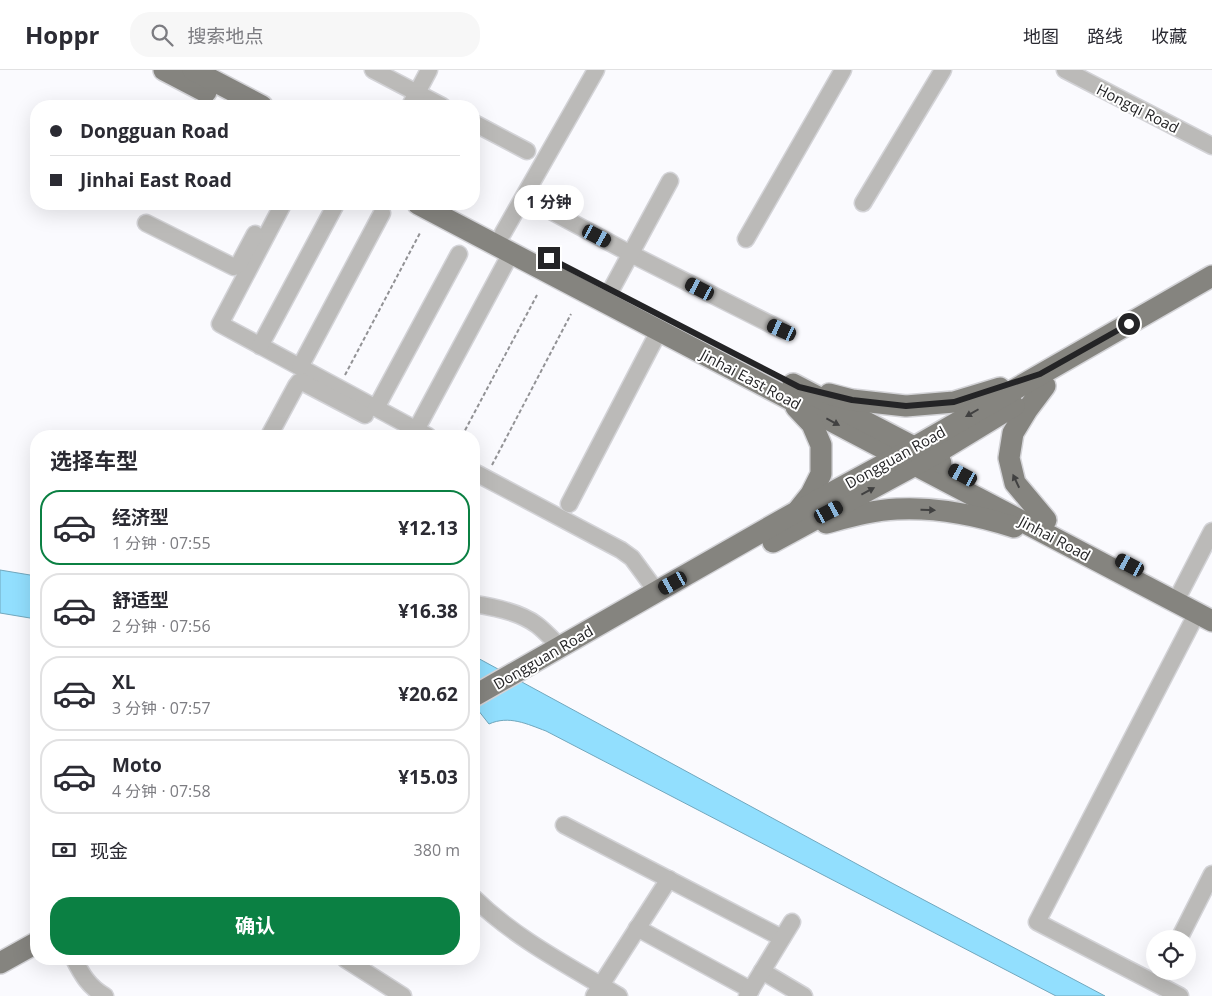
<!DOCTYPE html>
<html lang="zh">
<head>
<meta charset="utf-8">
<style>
	body { margin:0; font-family:"Open Sans","Noto Sans SC",sans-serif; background:#f7f7f7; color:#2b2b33; height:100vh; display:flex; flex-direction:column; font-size:19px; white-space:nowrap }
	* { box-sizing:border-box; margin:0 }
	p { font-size:16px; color:#7c7c81 }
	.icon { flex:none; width:28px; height:28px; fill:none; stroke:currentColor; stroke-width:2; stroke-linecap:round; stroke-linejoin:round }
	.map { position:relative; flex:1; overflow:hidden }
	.panel { position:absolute; left:30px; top:360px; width:450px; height:535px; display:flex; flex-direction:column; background:#fff; border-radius:20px; box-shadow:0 5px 20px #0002 }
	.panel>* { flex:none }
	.hud { position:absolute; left:30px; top:30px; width:450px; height:110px; border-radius:20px; box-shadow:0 5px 20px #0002; display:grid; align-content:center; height:110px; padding:0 20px; background:#fff }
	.tools { position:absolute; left:1146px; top:860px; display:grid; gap:10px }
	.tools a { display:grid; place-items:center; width:50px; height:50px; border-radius:50%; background:#fff; box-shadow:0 5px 20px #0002; font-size:25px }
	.end { position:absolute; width:22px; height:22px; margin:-11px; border:6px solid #242426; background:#fff; box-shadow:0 0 0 2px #fff }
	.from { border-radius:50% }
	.bubble { position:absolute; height:35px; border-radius:18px; background:#fff; box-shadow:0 5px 20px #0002; font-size:16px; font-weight:700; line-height:35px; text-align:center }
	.car { position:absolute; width:15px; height:30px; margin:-15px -8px; border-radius:6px; box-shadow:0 0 4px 1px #0007; background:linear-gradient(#222 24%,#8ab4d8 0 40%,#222 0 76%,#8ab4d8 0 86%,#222 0) }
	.hud b { display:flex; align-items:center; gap:18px; height:48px; font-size:19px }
	.hud b+b { border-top:1px solid #e1e1e2 }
	.hud i { width:12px; height:12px; background:#2b2b33 }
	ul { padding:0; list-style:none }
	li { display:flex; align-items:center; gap:15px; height:75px; margin:0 10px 8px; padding:0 10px; border:2px solid #e1e1e2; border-radius:20px }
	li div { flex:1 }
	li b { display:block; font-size:19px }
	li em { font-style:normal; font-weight:700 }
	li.active { border-color:#0b8043 }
	li>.icon { width:45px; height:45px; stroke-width:1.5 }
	h2 { padding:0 20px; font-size:22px; line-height:60px }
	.pay { display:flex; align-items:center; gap:12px; height:55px; padding:0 20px; font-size:19px }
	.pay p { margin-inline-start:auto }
	.button { display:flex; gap:10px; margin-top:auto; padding:10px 20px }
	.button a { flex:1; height:58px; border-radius:20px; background:#0b8043; color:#fff; font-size:20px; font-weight:700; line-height:58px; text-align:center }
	header { display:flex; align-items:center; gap:30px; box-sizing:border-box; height:70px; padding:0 25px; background:#fff; border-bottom:1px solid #e1e1e2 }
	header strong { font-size:24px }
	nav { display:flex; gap:28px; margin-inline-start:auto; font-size:18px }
	.search { width:350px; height:45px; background:#f7f7f7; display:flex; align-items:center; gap:12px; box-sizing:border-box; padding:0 18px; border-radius:20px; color:#7c7c81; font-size:19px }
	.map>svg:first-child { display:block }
	.water { fill:#92dffe; stroke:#71a7bd }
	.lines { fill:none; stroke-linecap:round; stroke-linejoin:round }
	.minor-casing { stroke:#d3d3d7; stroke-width:19 }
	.major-casing { stroke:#d3d3d7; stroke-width:24 }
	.path { stroke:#929295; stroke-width:2; stroke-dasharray:4 2.5; stroke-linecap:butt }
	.minor { stroke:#bbbab8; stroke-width:16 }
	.major { stroke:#85847f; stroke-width:21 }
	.oneway { fill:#414141 }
	.route { stroke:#242426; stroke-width:6 }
	.labels { text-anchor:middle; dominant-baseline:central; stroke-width:4; stroke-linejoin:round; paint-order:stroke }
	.street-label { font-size:15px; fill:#242426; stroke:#fff }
</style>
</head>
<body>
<header>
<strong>Hoppr</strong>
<div class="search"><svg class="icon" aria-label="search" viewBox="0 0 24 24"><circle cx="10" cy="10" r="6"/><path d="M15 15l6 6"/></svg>搜索地点</div>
<nav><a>地图</a><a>路线</a><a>收藏</a></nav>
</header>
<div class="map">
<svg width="1212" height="926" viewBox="0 0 1212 926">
	<rect width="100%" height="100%" fill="#fafafe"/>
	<g class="water">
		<polygon points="0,500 36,506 36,549 0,543"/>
		<path d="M474 586 890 812 1105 926H1056L546 661C527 654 509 645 489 654L474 635Z"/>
	</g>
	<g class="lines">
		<defs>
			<g id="minor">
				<polyline points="373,0 442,36"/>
				<polyline points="1065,0 1212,76"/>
				<polyline points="410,36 429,0"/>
				<polyline points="474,53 527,81"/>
				<polyline points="863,133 943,0"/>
				<polyline points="283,134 220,254 428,366"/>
				<polyline points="547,139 631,184 782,260"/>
				<polyline points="146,153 234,197 239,194 255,164"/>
				<polyline points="503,163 596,0"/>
				<polyline points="746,169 843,0"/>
				<polyline points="611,220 670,111"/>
				<polyline points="260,276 336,134"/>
				<polyline points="300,297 382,143"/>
				<polyline points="376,338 459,184"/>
				<polyline points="416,360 511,183"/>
				<polyline points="269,366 296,316 299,312 304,313 365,345"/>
				<polyline points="474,402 621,480 632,488 657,522"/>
				<polyline points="569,434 659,261"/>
				<polyline points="1181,521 1212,461"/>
				<path d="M474 534C495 537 520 542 537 555 545 561 553 570 560 577"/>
				<polyline points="564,755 782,868"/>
				<path d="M474 828C516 869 569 896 619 926"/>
				<polyline points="637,858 751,920"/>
				<polyline points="1179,869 1212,804"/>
				<path d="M74 889C82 905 89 917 105 926"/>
				<polyline points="345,889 403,926"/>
				<polyline points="762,901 804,926"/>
				<polyline points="594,926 669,809"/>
				<polyline points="747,926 792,852"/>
				<polyline points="1180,926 1037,852 1197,543"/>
			</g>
			<g id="major">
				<polyline points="164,0 206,22"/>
				<polyline points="193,0 262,36"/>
				<polyline points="418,134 1212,551"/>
				<polyline points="793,314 914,377 941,393"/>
				<polyline points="1045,316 1027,340 1013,363 1009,388 1015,413 1046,450"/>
				<polyline points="829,324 852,330 906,336 954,332 1000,318"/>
				<polyline points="796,337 812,354 821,375 821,404 811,424 799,439"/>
				<path d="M826 453C849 447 873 440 897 439 937 437 977 445 1014 457"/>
				<polyline points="773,472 930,387 1014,336"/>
				<polyline points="474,626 796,442 899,386 1212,206"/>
				<polyline points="0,893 36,873"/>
			</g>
		</defs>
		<use href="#minor" class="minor-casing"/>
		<use href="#major" class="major-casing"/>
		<g class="path">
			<polyline points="345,305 420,163"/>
			<polyline points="462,366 537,225"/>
			<polyline points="492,395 571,244"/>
		</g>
		<use href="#minor" class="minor"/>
		<use href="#major" class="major"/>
	</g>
	<defs><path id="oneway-solid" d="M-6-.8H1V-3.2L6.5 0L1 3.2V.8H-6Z" transform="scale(1.25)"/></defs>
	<g class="oneway">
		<use href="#oneway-solid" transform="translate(972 343) rotate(150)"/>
		<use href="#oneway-solid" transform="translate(833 352) rotate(28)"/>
		<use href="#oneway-solid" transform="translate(1016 411) rotate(-115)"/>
		<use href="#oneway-solid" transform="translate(868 421) rotate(-28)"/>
		<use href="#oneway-solid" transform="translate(928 440) rotate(2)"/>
	</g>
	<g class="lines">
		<polyline class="route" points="549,188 799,317 852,330 906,336 954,332 1040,304 1129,254"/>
	</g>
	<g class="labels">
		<g class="street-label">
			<text transform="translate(1138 38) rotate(27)">Hongqi Road</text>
			<text transform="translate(751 309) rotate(28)">Jinhai East Road</text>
			<text transform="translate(895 387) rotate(-29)">Dongguan Road</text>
			<text transform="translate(1055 468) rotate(28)">Jinhai Road</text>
			<text transform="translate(543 587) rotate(-30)">Dongguan Road</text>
		</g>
	</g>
</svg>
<div class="tools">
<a><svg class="icon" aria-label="locate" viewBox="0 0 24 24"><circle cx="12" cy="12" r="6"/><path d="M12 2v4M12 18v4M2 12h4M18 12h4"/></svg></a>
</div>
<i class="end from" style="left:1129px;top:254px"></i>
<i class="end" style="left:549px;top:188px"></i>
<div class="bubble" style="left:514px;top:115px;width:70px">1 分钟</div>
<i class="car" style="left:597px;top:166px;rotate:118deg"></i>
<i class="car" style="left:700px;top:219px;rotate:297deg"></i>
<i class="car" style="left:782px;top:260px;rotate:295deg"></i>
<i class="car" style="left:963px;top:405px;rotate:298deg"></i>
<i class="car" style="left:829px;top:442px;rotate:62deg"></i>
<i class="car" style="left:1130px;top:495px;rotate:298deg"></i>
<i class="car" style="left:673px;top:513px;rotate:241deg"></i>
<div class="hud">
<b><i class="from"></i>Dongguan Road</b>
<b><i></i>Jinhai East Road</b>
</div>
<section class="panel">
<h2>选择车型</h2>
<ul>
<li class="active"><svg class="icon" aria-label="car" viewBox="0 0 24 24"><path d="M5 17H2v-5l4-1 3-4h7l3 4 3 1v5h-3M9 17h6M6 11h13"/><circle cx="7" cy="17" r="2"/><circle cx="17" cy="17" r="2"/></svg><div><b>经济型</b><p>1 分钟 · 07:55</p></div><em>¥12.13</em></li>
<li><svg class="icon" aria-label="car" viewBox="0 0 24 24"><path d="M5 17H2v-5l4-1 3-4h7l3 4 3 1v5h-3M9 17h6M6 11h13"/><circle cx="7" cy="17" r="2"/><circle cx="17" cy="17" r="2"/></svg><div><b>舒适型</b><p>2 分钟 · 07:56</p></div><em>¥16.38</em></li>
<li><svg class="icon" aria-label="car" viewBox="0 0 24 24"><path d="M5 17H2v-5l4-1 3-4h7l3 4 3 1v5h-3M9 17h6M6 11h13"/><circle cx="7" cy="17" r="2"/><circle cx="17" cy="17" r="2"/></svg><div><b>XL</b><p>3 分钟 · 07:57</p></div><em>¥20.62</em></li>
<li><svg class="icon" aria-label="car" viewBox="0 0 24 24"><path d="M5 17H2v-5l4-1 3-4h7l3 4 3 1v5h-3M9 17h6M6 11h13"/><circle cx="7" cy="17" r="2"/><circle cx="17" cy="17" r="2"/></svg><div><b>Moto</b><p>4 分钟 · 07:58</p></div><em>¥15.03</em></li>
</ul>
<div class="pay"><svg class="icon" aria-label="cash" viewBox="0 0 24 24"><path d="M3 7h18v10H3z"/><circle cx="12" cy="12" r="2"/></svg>现金<p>380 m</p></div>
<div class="button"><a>确认</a></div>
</section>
</div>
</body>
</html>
